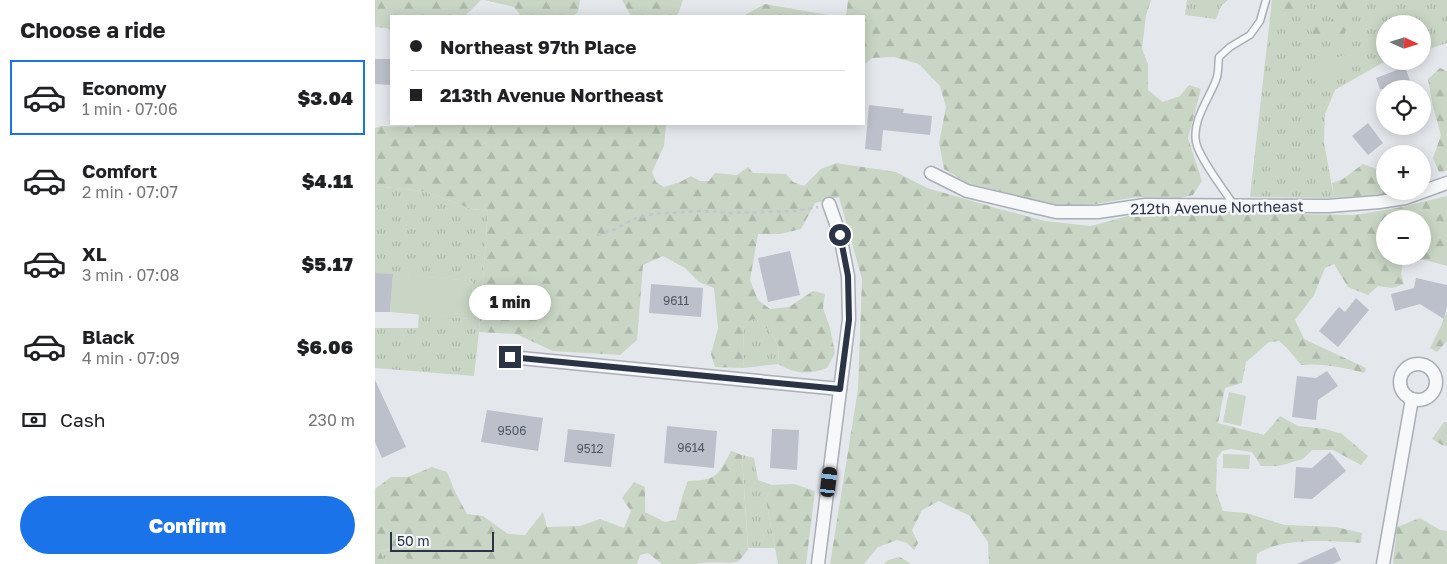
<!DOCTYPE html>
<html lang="en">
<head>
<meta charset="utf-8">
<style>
	body { margin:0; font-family:"Golos Text",sans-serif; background:#f6f6f6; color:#202124; height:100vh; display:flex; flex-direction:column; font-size:19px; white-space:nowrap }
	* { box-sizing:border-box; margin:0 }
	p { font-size:16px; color:#757577 }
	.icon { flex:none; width:28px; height:28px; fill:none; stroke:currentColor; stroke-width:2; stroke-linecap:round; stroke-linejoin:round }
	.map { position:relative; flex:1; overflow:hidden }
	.panel { display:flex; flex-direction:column; background:#fff; width:375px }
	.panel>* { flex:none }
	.guide { position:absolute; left:15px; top:15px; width:475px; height:110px; border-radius:0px; box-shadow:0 2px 12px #0003; display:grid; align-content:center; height:110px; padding:0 20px; background:#fff }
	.needle { width:32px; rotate:94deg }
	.fabs { position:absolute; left:1001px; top:15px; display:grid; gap:10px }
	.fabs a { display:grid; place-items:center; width:55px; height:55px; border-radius:50%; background:#fff; box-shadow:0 2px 12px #0003; font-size:25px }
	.scale { position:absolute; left:15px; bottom:12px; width:104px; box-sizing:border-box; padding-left:5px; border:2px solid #2b3445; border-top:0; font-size:14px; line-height:18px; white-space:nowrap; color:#2b3445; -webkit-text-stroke:4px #f4f6f9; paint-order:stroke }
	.end { position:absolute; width:22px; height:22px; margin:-11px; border:6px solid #2b3445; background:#fff; box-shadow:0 0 0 2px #fff }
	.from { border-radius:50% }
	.bubble { position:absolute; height:35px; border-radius:18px; background:#fff; box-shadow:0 2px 12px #0003; font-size:16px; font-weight:800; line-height:35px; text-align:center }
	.car { position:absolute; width:15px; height:30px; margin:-15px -8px; border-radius:6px; box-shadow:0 0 4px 1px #0007; background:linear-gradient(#222 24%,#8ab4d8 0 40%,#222 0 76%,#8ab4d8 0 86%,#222 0) }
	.guide b { display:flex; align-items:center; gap:18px; height:48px; font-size:19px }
	.guide b+b { border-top:1px solid #e0e0e0 }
	.guide i { width:12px; height:12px; background:#202124 }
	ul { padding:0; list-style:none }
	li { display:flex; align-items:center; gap:15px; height:75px; margin:0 10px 8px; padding:0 10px; border:2px solid transparent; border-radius:0px }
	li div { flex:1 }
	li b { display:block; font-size:19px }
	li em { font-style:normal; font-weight:800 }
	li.active { border-color:#1a73e8 }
	li>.icon { width:45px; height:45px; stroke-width:1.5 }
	h2 { padding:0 20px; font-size:22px; line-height:60px }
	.pay { display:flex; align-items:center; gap:12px; height:55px; padding:0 20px; font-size:19px }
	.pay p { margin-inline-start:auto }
	.primary-button { display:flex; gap:10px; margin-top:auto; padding:10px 20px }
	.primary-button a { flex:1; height:58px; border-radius:30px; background:#1a73e8; color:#fff; font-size:20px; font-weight:800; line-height:58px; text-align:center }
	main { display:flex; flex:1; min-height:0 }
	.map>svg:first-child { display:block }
	.grass { fill:url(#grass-tufts) }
	.forest { fill:url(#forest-firs); fill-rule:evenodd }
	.pitch { fill:#c9d6c5 }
	.building { fill:#bbc0ca }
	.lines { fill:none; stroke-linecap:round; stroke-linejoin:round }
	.lane-casing { stroke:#a9aeb7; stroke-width:9 }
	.street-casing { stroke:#a9aeb7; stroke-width:15 }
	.path { stroke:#c2c5cb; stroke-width:2.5; stroke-dasharray:4 4; stroke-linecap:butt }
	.lane { stroke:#f7f8fa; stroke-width:6 }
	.street { stroke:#f7f8fa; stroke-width:12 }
	.route { stroke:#2b3445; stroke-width:6 }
	.labels { text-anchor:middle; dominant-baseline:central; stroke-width:5; stroke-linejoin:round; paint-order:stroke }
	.number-label { font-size:12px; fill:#4f5766 }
	.street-label { font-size:15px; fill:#2b3445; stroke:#f4f6f9 }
</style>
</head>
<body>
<main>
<section class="panel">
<h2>Choose a ride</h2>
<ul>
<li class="active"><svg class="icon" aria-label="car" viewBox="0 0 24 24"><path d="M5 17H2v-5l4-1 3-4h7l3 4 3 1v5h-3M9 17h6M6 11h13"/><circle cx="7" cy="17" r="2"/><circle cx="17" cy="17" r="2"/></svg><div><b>Economy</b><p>1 min · 07:06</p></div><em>$3.04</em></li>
<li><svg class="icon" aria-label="car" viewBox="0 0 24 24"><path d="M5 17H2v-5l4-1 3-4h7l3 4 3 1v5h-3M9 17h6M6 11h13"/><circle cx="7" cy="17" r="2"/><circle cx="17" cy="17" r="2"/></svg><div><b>Comfort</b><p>2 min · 07:07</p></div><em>$4.11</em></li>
<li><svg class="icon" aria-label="car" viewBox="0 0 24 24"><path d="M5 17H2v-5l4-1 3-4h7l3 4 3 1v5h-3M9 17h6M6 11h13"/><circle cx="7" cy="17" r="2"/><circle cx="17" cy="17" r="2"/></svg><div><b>XL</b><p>3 min · 07:08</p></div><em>$5.17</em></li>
<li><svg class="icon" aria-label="car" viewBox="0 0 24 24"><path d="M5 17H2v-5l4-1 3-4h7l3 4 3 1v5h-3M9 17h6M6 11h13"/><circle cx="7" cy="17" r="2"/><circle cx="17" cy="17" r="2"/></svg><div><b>Black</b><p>4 min · 07:09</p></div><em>$6.06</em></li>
</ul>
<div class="pay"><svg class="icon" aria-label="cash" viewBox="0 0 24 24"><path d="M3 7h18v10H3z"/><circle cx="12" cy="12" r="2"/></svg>Cash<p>230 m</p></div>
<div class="primary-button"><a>Confirm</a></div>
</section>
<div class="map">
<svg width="1072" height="564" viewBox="0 0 1072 564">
	<defs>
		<pattern id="grass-tufts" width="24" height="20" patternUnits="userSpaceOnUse" patternTransform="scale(1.25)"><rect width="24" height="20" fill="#c9d6c5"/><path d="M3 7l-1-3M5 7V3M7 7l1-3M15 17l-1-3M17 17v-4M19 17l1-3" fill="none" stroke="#adb8ab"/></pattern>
		<pattern id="forest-firs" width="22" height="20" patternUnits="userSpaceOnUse" patternTransform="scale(1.25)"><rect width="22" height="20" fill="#c9d6c5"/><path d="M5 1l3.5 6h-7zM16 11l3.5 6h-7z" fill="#adb8ab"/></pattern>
	</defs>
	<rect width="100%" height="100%" fill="#e4e7ec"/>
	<g class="grass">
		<polygon points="812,0 853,0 846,6 841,19 810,15"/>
		<polygon points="897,0 1072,0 1072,43 1048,51 1048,24 1010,24 1010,61 1014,61 1007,63 960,90 950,114 949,142 959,198 875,197"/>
		<polygon points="0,186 48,191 97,209 113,211 104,332 99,376 0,368 0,328 43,328 44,314 95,319 98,281 0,273"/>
		<polygon points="379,319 395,331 404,346 403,364 368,368 369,351 368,323"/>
		<polygon points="367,455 379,458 383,480 397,485 391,500 400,548 373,548"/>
		<polygon points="20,548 32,558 32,564 11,564 5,551"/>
	</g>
	<g class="forest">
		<polygon points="0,0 106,0 90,16 16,16 16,31 12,28 0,27"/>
		<polygon points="109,0 205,0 203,12 198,16 146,16 139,7"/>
		<polygon points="247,0 308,0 302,16 256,16"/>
		<polygon points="473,0 776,0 771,15 767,49 773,64 773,90 788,102 805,96 814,85 826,89 813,138 827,181 818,195 804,198 761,197 721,204 683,206 592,183 569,169 564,143 571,107 565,86 544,64 519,57 497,58 489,65 489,16 471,16"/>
		<polygon points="897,0 932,0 931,6 920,14 909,15 896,12"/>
		<polygon points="964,0 990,0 982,8 968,36 941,39 935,29 955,22 966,5"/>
		<polygon points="390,4 458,16 368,16"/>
		<polygon points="1065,68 1072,71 1072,171 1064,172 1058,158 1066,135 1058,107 1053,79"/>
		<path d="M40 124H291L289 146 277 172 281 182 289 187 305 182 316 176 325 181H334L340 173 362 175 373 167 378 173 411 174 418 182 429 186 446 169 461 163 521 172 552 188 621 208 670 221 716 226 753 216 791 215 844 213 980 215 1027 207 1072 196V266L1050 260H1028L1026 274 1029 284 1017 288 1003 286 993 295 973 287 959 264 950 268 939 295 920 320 929 339 991 368 989 373C968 367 948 363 926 365L912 348 904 341 894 342 871 362 867 383 850 388 843 423 889 435 905 416 923 426 950 429 967 434 993 456 986 465 958 450H937L928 459 904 466H886L877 452 856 449 847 451 842 458 841 491 848 511 871 513 910 525 961 527 987 533 986 543C957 541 906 537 882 554L881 564H614L613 542 595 516 564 501 547 510 537 530 543 543 539 550 532 543 522 540 503 547 489 564H455L483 389 487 279 464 197 440 203 426 229 405 234H383L375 280 383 300 395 309 414 307 438 291 450 294 448 308 455 328 460 353 452 368C433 375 421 374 403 364L404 346 395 331 379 319 368 323 369 351 368 368 340 367 336 354 343 328 339 288 324 282 310 268 288 256 268 265 262 340 245 355 178 351 141 334 104 332 113 211 97 209 48 191 0 186V128L6 126 39 127ZM1010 219H1048V256H1010Z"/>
		<polygon points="988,164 1002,169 1010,166 1010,191 1019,191 1009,194 959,198 957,183 968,179"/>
		<polygon points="1072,311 1072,341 1062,352 1055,348 1066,326"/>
		<polygon points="1069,422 1072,422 1072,446 1067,445 1057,439"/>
		<path d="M356 451 367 455 373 550C370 553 366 560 362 562 353 564 332 561 321 564H287L273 553 265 555 262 564H32V558L19 548 5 551 11 564H0V489L16 477H33L57 467 72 472 80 492 92 514 108 516 133 534 150 535 168 512 172 527 205 526 225 519 249 528 256 511 247 498 259 482 270 487V512L290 522 301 520 308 494 313 481C343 480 343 475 356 451Z"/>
		<polygon points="419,484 440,491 431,564 403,564 391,500 397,485"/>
		<polygon points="1045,518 1065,530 1072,531 1072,564 1019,564 1018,562 1022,527"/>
		<polygon points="525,557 536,564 509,564 513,560"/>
	</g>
	<g class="pitch">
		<polygon points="970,55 974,72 939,81 934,64"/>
		<polygon points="18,274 98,281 95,319 15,312"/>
		<polygon points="854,392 871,396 866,426 848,422"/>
		<polygon points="848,454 875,455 874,469 848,468"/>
	</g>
	<g class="building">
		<polygon points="0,59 16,59 16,85 0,84"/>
		<polygon points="1030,67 1038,89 1005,89 1001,78"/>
		<polygon points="494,105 529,109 528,113 557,116 555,135 508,130 506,151 490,149"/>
		<polygon points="993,123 1008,143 993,155 977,136"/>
		<polygon points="415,251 425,295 393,302 383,258"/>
		<polygon points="0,273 18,274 15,312 0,312"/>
		<polygon points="1041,278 1072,285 1072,306 1069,319 1045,304 1020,311 1016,294 1039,288"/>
		<polygon points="276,284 328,288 326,317 274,313"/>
		<polygon points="981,298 994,310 963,347 944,331 964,307 970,312"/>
		<polygon points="952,371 963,386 943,400 941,420 917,417 922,376 941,378"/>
		<polygon points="0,380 31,447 7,458 0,442"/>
		<polygon points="112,410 168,418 163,451 106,442"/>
		<polygon points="292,426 342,431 339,468 289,463"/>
		<polygon points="193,429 240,434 236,467 189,462"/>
		<polygon points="397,429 424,430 422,470 395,468"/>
		<polygon points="955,452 971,471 937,499 919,498 921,467 937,468"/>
		<polygon points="960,547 966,560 958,564 922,564"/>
	</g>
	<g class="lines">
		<defs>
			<path id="lane" d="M859 205C849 190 824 158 821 142 817 120 834 99 841 80 844 73 843 64 844 57L855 47 875 35 885 21 891 0"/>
			<g id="street">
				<polyline points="556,173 592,191 681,212 723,212 770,205 953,206 1004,202 1030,198 1072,183"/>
				<polyline points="135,357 465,389"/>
				<circle cx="1043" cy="382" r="18"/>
				<polyline points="443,564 474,319 473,276 465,235 454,204"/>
				<polyline points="1008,564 1037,399"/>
			</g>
		</defs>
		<use href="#lane" class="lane-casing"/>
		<use href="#street" class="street-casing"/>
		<polyline class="path" points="222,235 240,229 261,218 278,214 327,211 355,213 421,211 443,207"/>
		<use href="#lane" class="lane"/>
		<use href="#street" class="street"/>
	</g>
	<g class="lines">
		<polyline class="route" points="135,357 465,389 474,320 473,276 465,235"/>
	</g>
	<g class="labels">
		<g class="number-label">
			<text x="301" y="300">9611</text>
			<text x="137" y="430">9506</text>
			<text x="316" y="447">9614</text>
			<text x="215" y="448">9512</text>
		</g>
		<g class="street-label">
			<text transform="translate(842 207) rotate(-1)">212th Avenue Northeast</text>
		</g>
	</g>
</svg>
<div class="fabs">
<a><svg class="needle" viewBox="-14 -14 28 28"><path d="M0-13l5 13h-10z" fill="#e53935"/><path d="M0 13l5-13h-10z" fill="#757577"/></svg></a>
<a><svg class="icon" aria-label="locate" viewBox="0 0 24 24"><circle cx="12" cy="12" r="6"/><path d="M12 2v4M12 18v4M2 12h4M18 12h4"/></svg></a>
<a>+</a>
<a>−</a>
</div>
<div class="scale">50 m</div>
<i class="end from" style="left:465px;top:235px"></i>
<i class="end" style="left:135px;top:357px"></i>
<div class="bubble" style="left:94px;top:285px;width:82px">1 min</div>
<i class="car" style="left:454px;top:482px;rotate:7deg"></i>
<div class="guide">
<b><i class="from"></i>Northeast 97th Place</b>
<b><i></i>213th Avenue Northeast</b>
</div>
</div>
</main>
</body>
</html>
